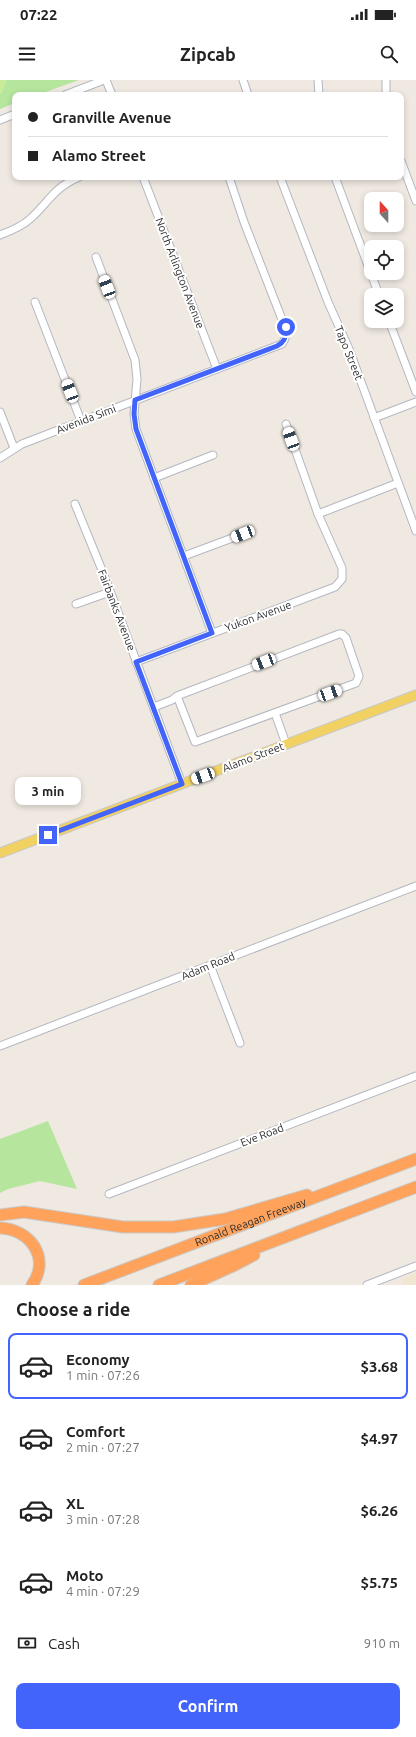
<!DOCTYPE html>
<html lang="en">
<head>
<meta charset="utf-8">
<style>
	body { margin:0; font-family:Ubuntu,sans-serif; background:#f6f6f6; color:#222; height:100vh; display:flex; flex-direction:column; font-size:15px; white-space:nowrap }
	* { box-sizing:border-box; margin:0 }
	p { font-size:13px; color:#767676 }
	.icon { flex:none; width:22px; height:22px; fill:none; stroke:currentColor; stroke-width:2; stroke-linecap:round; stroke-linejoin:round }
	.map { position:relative; height:1205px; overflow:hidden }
	.side { display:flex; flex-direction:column; background:#fff; flex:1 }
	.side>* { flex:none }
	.hud { position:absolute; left:12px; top:12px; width:392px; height:88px; border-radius:8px; box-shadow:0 2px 6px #0003; display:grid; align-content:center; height:88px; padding:0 16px; background:#fff }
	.needle { width:26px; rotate:339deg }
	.controls { position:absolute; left:364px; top:112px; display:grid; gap:8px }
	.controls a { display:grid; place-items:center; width:40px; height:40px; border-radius:8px; background:#fff; box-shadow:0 2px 6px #0003; font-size:20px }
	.end { position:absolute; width:18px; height:18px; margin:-9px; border:5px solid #4264fb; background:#fff; box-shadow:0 0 0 2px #fff }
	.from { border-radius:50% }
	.bubble { position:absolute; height:28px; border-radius:8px; background:#fff; box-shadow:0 2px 6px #0003; font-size:13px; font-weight:600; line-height:28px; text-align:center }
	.car { position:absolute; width:12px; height:24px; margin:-12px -6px; border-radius:5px; box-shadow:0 0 3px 1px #0007; background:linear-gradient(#fff 24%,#345 0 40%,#fff 0 76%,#345 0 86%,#fff 0) }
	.hud b { display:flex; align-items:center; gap:14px; height:38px; font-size:15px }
	.hud b+b { border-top:1px solid #e0e0e0 }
	.hud i { width:10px; height:10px; background:#222 }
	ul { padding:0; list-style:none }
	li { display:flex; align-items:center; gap:12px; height:66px; margin:0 8px 6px; padding:0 8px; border:2px solid transparent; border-radius:8px }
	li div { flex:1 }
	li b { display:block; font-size:15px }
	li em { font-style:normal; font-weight:600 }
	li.selected { border-color:#4264fb }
	li>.icon { width:36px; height:36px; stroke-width:1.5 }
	h2 { padding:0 16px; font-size:18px; line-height:48px }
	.pay { display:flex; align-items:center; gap:10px; height:44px; padding:0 16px; font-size:15px }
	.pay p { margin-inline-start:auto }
	.action { display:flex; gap:8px; margin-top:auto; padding:8px 16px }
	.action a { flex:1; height:46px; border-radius:8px; background:#4264fb; color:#fff; font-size:16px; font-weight:600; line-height:46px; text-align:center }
	.status { display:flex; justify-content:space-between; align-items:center; height:28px; padding:0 20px; background:#fff; direction:ltr }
	.status svg { height:11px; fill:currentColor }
	header { display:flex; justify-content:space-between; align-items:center; height:52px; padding:0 16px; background:#fff; font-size:18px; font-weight:600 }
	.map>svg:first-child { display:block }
	.education { fill:#f0e6d1 }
	.green { fill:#b6e59e }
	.pitch { fill:#c9ec9a }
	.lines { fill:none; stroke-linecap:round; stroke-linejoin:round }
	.minor-casing { stroke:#b4b7c1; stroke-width:9 }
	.major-casing { stroke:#c9c9c9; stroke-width:11 }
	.highway-casing { stroke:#c9c9c9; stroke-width:13 }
	.minor { stroke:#fff; stroke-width:7 }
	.major { stroke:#f2d163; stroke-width:9 }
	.highway { stroke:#ffa35c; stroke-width:11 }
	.route { stroke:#4264fb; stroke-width:5 }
	.labels { text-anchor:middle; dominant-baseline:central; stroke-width:4; stroke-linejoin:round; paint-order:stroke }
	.street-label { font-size:11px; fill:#2e2e2e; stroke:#fff }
</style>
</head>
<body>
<div class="status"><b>07:22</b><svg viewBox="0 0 49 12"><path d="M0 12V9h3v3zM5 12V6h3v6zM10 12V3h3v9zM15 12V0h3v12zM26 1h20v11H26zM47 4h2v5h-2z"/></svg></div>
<header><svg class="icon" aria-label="menu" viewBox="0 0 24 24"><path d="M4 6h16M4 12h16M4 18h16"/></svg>Zipcab<svg class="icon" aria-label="search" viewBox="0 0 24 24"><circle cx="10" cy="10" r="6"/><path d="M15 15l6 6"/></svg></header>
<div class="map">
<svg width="416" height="1205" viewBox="0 0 416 1205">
	<rect width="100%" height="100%" fill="#efe9e1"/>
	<polygon class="education" points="416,1193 416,1205 404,1205 401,1199"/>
	<g class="green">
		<polygon points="0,0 79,0 37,15 15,15 15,23 0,29"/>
		<polygon points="48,1041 77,1109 40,1101 8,1109 0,1113 0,1059"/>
	</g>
	<polygon class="pitch" points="0,0 7,0 2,13 0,14"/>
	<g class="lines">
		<defs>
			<g id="minor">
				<polyline points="106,0 112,15"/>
				<polyline points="243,0 248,15"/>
				<polyline points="318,0 319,15"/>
				<polyline points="386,0 386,15"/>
				<polyline points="65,15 104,0"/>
				<polyline points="0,40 15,34"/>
				<polyline points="401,81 416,121"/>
				<polyline points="143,97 217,289"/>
				<polyline points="280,97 328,222 349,269 416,451"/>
				<polyline points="335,97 379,215"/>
				<path d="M0 155C11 151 21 147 30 139 49 122 53 108 79 97"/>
				<polyline points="96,177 135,280 137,299 134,334 136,349 212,553"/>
				<polyline points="35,222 81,341"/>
				<polyline points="389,241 416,312"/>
				<polyline points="0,332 14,368"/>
				<polyline points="374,338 416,322"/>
				<path d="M0 378 22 364 282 264C286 258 287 254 285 247L244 142 229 97"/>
				<polyline points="154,398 213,375"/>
				<polyline points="75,424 106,500 182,704"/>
				<polyline points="318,434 398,403"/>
				<polyline points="184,476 243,454"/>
				<polyline points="76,524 110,512"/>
				<polyline points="136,582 335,507 342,499 342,488 318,434 286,344"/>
				<polyline points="154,627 172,620 177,616 339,554 342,554 346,558 359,596 356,603 195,662 177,616"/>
				<polyline points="275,633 286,664"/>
				<polyline points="210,885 240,963"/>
				<polyline points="0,966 416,806"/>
				<polyline points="109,1114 416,996"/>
				<polyline points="367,1205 416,1186"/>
			</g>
			<polyline id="major" points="0,773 416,615"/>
			<g id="highway">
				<polyline points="0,1135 24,1132 123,1147 173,1147 225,1139 307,1115"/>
				<path d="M0 1148C30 1149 51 1178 32 1205"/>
				<path id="s1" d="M84 1205 416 1079"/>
				<polyline points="159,1205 416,1107"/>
				<polyline points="191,1205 235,1185 254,1175"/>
			</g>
		</defs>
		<use href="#minor" class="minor-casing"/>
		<use href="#major" class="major-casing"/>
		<use href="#highway" class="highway-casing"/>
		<use href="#minor" class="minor"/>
		<use href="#major" class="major"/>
		<use href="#highway" class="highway"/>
	</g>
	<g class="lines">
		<path class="route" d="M48 755 182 704 136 582 212 553 136 349 134 334 135 320 277 266C285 262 287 256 286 247"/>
	</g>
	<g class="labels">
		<g class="street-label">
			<text transform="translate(180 193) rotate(69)">North Arlington Avenue</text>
			<text transform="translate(349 273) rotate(68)">Tapo Street</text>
			<text transform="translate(86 339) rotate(-21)">Avenida Simi</text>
			<text transform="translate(117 530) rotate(69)">Fairbanks Avenue</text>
			<text transform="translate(258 536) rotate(-20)">Yukon Avenue</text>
			<text transform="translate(253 677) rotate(-21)">Alamo Street</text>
			<text transform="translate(208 886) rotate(-22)">Adam Road</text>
			<text transform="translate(262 1055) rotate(-21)">Eve Road</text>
			<text stroke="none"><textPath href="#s1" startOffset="178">Ronald Reagan Freeway</textPath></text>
		</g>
	</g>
</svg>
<div class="controls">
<a><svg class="needle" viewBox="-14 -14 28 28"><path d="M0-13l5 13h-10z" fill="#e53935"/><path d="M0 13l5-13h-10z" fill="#767676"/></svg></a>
<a><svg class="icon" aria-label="locate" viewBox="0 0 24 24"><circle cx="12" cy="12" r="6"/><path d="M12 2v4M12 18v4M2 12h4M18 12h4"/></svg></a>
<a><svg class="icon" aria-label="layers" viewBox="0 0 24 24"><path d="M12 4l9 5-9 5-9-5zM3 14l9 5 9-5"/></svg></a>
</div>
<i class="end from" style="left:286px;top:247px"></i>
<i class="end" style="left:48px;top:755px"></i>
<div class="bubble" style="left:15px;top:697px;width:66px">3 min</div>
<i class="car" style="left:107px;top:207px;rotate:339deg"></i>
<i class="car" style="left:70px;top:311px;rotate:339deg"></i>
<i class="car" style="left:291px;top:359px;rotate:340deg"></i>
<i class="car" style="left:243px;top:454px;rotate:249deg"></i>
<i class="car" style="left:264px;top:582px;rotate:249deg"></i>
<i class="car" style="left:330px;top:613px;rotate:70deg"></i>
<i class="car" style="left:203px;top:696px;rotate:250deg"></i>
<div class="hud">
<b><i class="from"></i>Granville Avenue</b>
<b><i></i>Alamo Street</b>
</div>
</div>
<section class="side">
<h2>Choose a ride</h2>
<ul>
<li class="selected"><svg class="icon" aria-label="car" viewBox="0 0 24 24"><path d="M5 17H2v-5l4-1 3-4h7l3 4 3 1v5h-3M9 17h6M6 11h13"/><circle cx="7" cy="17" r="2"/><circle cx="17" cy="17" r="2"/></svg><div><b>Economy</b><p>1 min · 07:26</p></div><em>$3.68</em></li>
<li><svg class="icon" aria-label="car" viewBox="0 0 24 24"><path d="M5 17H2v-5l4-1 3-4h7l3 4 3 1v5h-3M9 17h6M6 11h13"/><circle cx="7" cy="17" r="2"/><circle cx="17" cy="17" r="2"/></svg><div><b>Comfort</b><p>2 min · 07:27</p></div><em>$4.97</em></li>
<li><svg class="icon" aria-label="car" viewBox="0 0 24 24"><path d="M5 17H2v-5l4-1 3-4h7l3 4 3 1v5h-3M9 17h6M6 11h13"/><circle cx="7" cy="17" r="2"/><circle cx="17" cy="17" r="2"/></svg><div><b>XL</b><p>3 min · 07:28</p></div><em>$6.26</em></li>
<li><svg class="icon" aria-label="car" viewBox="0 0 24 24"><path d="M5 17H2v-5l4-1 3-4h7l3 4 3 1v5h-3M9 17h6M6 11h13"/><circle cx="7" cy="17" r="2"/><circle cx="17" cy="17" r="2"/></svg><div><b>Moto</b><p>4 min · 07:29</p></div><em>$5.75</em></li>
</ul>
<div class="pay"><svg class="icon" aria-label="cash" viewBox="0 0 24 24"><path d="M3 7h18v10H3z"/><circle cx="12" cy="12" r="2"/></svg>Cash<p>910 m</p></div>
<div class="action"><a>Confirm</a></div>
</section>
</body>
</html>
